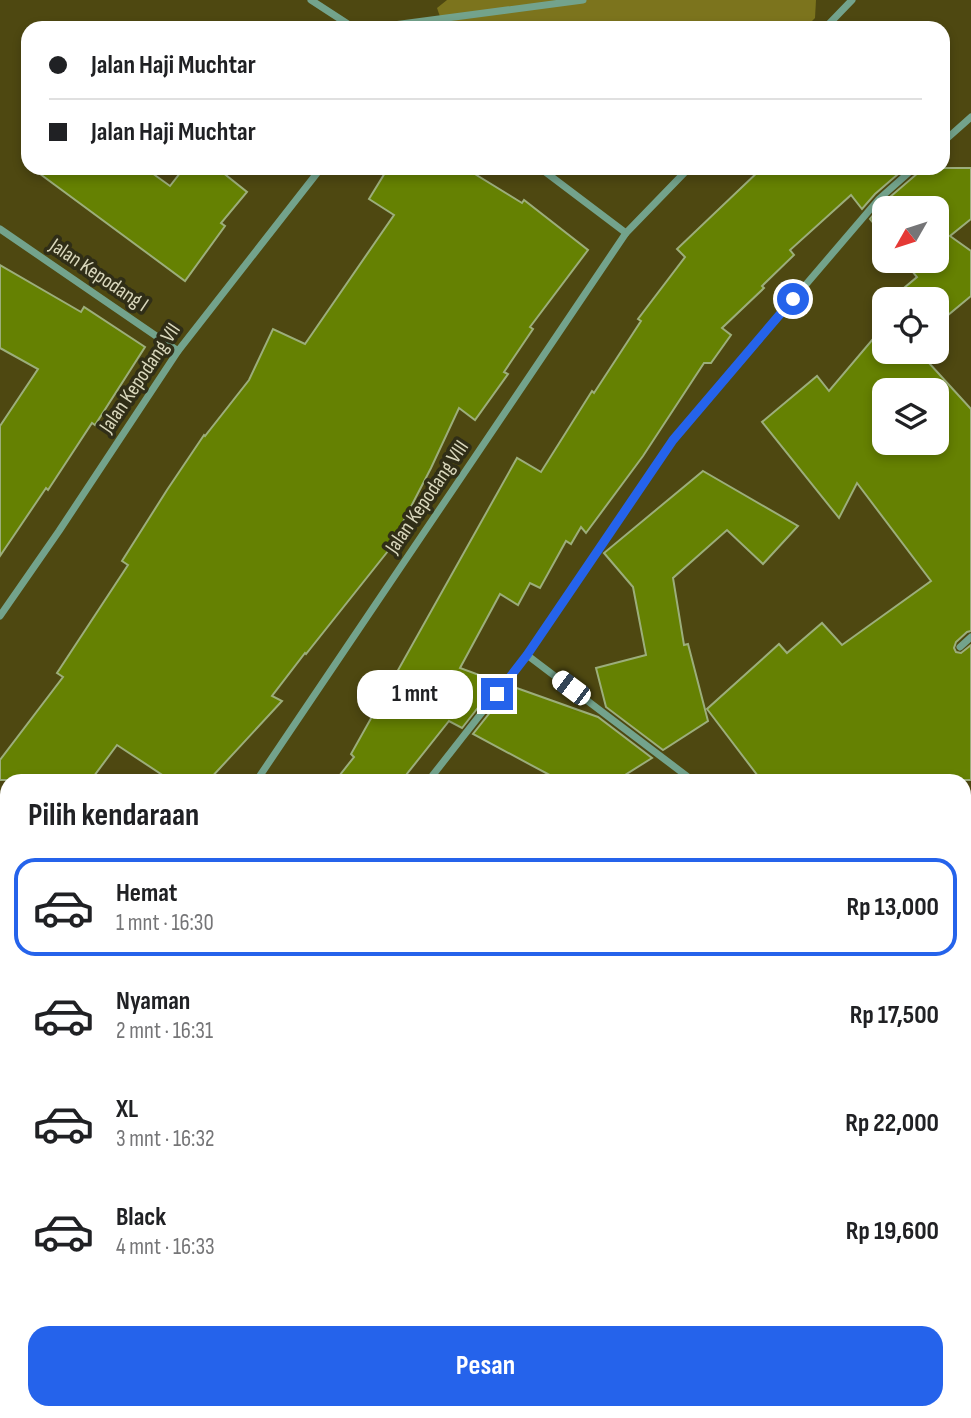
<!DOCTYPE html>
<html lang="id">
<head>
<meta charset="utf-8">
<style>
	body { margin:0; font-family:"Sofia Sans Condensed",sans-serif; background:#f6f6f6; color:#202124; height:100vh; display:flex; flex-direction:column; font-size:26px; white-space:nowrap }
	* { box-sizing:border-box; margin:0 }
	p { font-size:23px; color:#757577 }
	.icon { flex:none; width:38px; height:38px; fill:none; stroke:currentColor; stroke-width:2; stroke-linecap:round; stroke-linejoin:round }
	.map { position:relative; flex:1; overflow:hidden }
	.panel { position:absolute; left:0px; top:774px; width:971px; height:646px; display:flex; flex-direction:column; background:#fff; border-radius:21px 21px 0 0; box-shadow:0 4px 10px #0003 }
	.panel>* { flex:none }
	.top-card { position:absolute; left:21px; top:21px; width:929px; height:154px; border-radius:21px; box-shadow:0 4px 10px #0003; display:grid; align-content:center; height:154px; padding:0 28px; background:#fff }
	.needle { width:46px; rotate:231deg }
	.controls { position:absolute; left:872px; top:196px; display:grid; gap:14px }
	.controls a { display:grid; place-items:center; width:77px; height:77px; border-radius:14px; background:#fff; box-shadow:0 4px 10px #0003; font-size:35px }
	.end { position:absolute; width:32px; height:32px; margin:-16px; border:9px solid #2563eb; background:#fff; box-shadow:0 0 0 4px #fff }
	.from { border-radius:50% }
	.bubble { position:absolute; height:49px; border-radius:21px; background:#fff; box-shadow:0 4px 10px #0003; font-size:23px; font-weight:700; line-height:49px; text-align:center }
	.car { position:absolute; width:21px; height:42px; margin:-21px -10px; border-radius:9px; box-shadow:0 0 5px 2px #0007; background:linear-gradient(#fff 24%,#345 0 40%,#fff 0 76%,#345 0 86%,#fff 0) }
	.top-card b { display:flex; align-items:center; gap:24px; height:66px; font-size:26px }
	.top-card b+b { border-top:2px solid #e0e0e0 }
	.top-card i { width:18px; height:18px; background:#202124 }
	ul { padding:0; list-style:none }
	li { display:flex; align-items:center; gap:21px; height:98px; margin:0 14px 10px; padding:0 14px; border:4px solid transparent; border-radius:21px }
	li div { flex:1 }
	li b { display:block; font-size:26px }
	li em { font-style:normal; font-weight:700 }
	li.active { border-color:#2563eb }
	li>.icon { width:63px; height:63px; stroke-width:1.5 }
	h2 { padding:0 28px; font-size:32px; line-height:84px }
	.action { display:flex; gap:14px; margin-top:auto; padding:14px 28px }
	.action a { flex:1; height:80px; border-radius:21px; background:#2563eb; color:#fff; font-size:28px; font-weight:700; line-height:80px; text-align:center }
	.map>svg:first-child { display:block }
	.green { fill:#7c741d }
	.building { fill:#658102; stroke:#9cae7b; stroke-width:2; fill-rule:evenodd }
	.lines { fill:none; stroke-linecap:round; stroke-linejoin:round }
	.street { stroke:#73a38c; stroke-width:7 }
	.route { stroke:#2563eb; stroke-width:9 }
	.labels { text-anchor:middle; dominant-baseline:central; stroke-width:7; stroke-linejoin:round; paint-order:stroke }
	.street-label { font-size:21px; fill:#d9d7bc; stroke:#302e17 }
</style>
</head>
<body>
<div class="map">
<svg width="971" height="1418" viewBox="0 0 971 1418">
	<rect width="100%" height="100%" fill="#4e4811"/>
	<polygon class="green" points="447,0 816,0 815,18 805,28 444,28 437,8"/>
	<g class="building">
		<polygon points="32,168 145,168 170,186 184,168 217,168 247,192 221,223 225,226 185,281"/>
		<polygon points="388,168 465,168 522,203 524,200 588,250 530,327 533,329 504,372 508,374 475,420 459,408 431,468 388,551 306,654 305,653 272,696 282,701 209,780 170,780 117,745 91,780 0,780 0,760 63,677 57,673 128,565 122,561 167,490 204,435 205,436 249,380 273,329 305,344 394,215 369,199"/>
		<polygon points="762,168 905,168 875,194 862,209 851,195 790,250 794,255 762,286 764,288 722,328 731,335 711,363 704,363 643,456 586,533 581,527 571,544 566,541 540,588 530,583 518,605 500,594 460,668 498,682 462,728 449,721 402,780 336,780 354,757 351,754 517,458 541,472 592,391 594,393 641,321 638,319 685,257 677,249"/>
		<polygon points="920,168 971,168 971,219 950,236 971,251 971,296 936,325 936,299 906,299 909,295 904,288 917,277 904,261 936,261 936,208 884,208 884,236 870,219 883,203 918,173"/>
		<polygon points="0,265 81,312 84,307 145,347 95,425 92,423 48,490 46,488 0,556 0,426 38,369 0,348"/>
		<path d="M884 326V352H919L971 409V631L967 632 956 642 954 648 956 652 961 653 971 645V780H761L707 709 779 644 787 653 822 623 842 645 931 581 857 483 839 518 762 422 817 376 829 391ZM884 390H936V443H884Z"/>
		<polygon points="703,471 798,526 763,564 727,530 673,578 684,645 688,644 708,721 663,750 606,707 596,668 646,655 633,587 604,553"/>
		<polygon points="511,686 598,717 652,758 617,780 559,780 473,734"/>
	</g>
	<g class="lines">
		<g class="street">
			<polyline points="311,0 354,28"/>
			<polyline points="371,28 583,0"/>
			<polyline points="825,28 852,0"/>
			<polyline points="943,142 971,117"/>
			<polyline points="540,168 626,233 689,168"/>
			<polyline points="0,229 178,351"/>
			<polyline points="0,616 59,531 178,351 321,168"/>
			<polyline points="960,647 971,637"/>
			<polyline points="527,655 692,780"/>
			<polyline points="257,780 626,233"/>
			<polyline points="429,780 527,655 673,440 879,199 914,168"/>
			<polyline points="964,1063 971,1074"/>
			<polyline points="0,1162 7,1151"/>
			<polyline points="964,1208 971,1205"/>
			<polyline points="0,1331 7,1319"/>
			<polyline points="158,1412 163,1418"/>
		</g>
	</g>
	<g class="lines">
		<polyline class="route" points="497,694 527,655 673,440 793,299"/>
	</g>
	<g class="labels">
		<g class="street-label">
			<text transform="translate(99 275) rotate(34)">Jalan Kepodang I</text>
			<text transform="translate(140 378) rotate(-56)">Jalan Kepodang VII</text>
			<text transform="translate(427 497) rotate(-56)">Jalan Kepodang VIII</text>
		</g>
	</g>
</svg>
<div class="controls">
<a><svg class="needle" viewBox="-14 -14 28 28"><path d="M0-13l5 13h-10z" fill="#e53935"/><path d="M0 13l5-13h-10z" fill="#757577"/></svg></a>
<a><svg class="icon" aria-label="locate" viewBox="0 0 24 24"><circle cx="12" cy="12" r="6"/><path d="M12 2v4M12 18v4M2 12h4M18 12h4"/></svg></a>
<a><svg class="icon" aria-label="layers" viewBox="0 0 24 24"><path d="M12 4l9 5-9 5-9-5zM3 14l9 5 9-5"/></svg></a>
</div>
<i class="end from" style="left:793px;top:299px"></i>
<i class="end" style="left:497px;top:694px"></i>
<div class="bubble" style="left:357px;top:670px;width:116px">1 mnt</div>
<i class="car" style="left:571px;top:688px;rotate:307deg"></i>
<div class="top-card">
<b><i class="from"></i>Jalan Haji Muchtar</b>
<b><i></i>Jalan Haji Muchtar</b>
</div>
<section class="panel">
<h2>Pilih kendaraan</h2>
<ul>
<li class="active"><svg class="icon" aria-label="car" viewBox="0 0 24 24"><path d="M5 17H2v-5l4-1 3-4h7l3 4 3 1v5h-3M9 17h6M6 11h13"/><circle cx="7" cy="17" r="2"/><circle cx="17" cy="17" r="2"/></svg><div><b>Hemat</b><p>1 mnt · 16:30</p></div><em>Rp 13,000</em></li>
<li><svg class="icon" aria-label="car" viewBox="0 0 24 24"><path d="M5 17H2v-5l4-1 3-4h7l3 4 3 1v5h-3M9 17h6M6 11h13"/><circle cx="7" cy="17" r="2"/><circle cx="17" cy="17" r="2"/></svg><div><b>Nyaman</b><p>2 mnt · 16:31</p></div><em>Rp 17,500</em></li>
<li><svg class="icon" aria-label="car" viewBox="0 0 24 24"><path d="M5 17H2v-5l4-1 3-4h7l3 4 3 1v5h-3M9 17h6M6 11h13"/><circle cx="7" cy="17" r="2"/><circle cx="17" cy="17" r="2"/></svg><div><b>XL</b><p>3 mnt · 16:32</p></div><em>Rp 22,000</em></li>
<li><svg class="icon" aria-label="car" viewBox="0 0 24 24"><path d="M5 17H2v-5l4-1 3-4h7l3 4 3 1v5h-3M9 17h6M6 11h13"/><circle cx="7" cy="17" r="2"/><circle cx="17" cy="17" r="2"/></svg><div><b>Black</b><p>4 mnt · 16:33</p></div><em>Rp 19,600</em></li>
</ul>
<div class="action"><a>Pesan</a></div>
</section>
</div>
</body>
</html>
